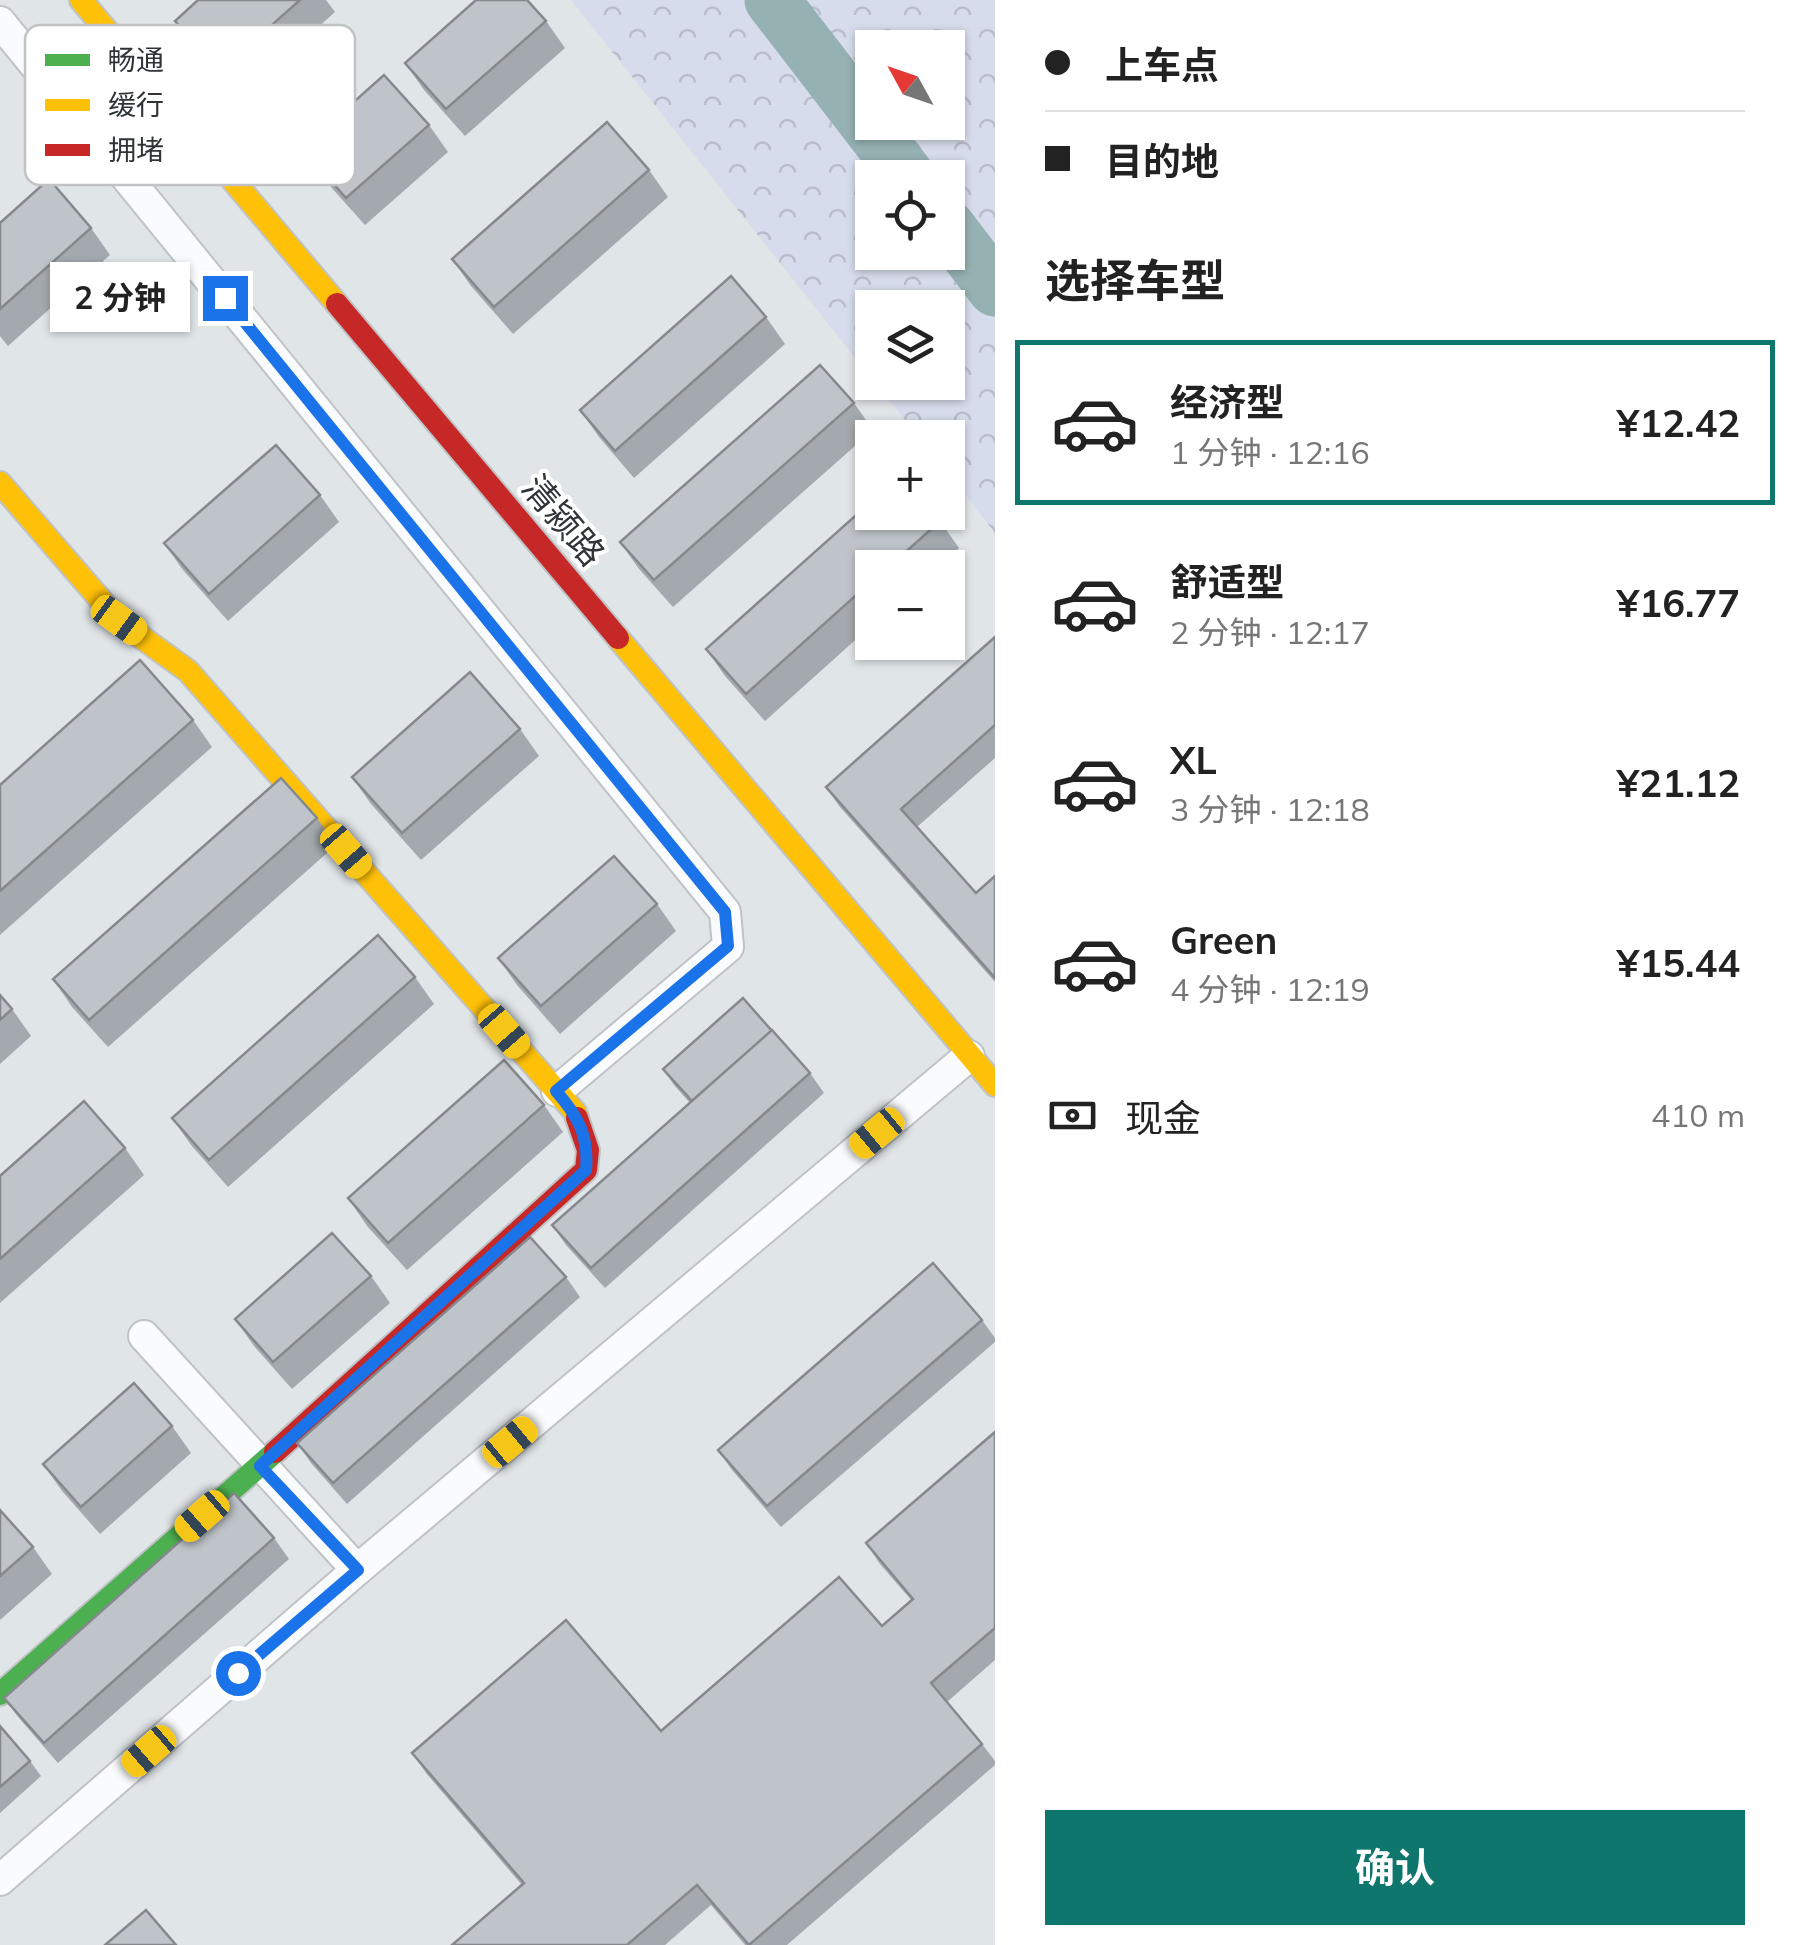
<!DOCTYPE html>
<html lang="zh">
<head>
<meta charset="utf-8">
<style>
	body { margin:0; font-family:Mulish,"Noto Sans SC",sans-serif; background:#f2f2f2; color:#222; height:100vh; display:flex; flex-direction:column; font-size:38px; white-space:nowrap }
	* { box-sizing:border-box; margin:0 }
	p { font-size:32px; color:#767676 }
	.icon { flex:none; width:55px; height:55px; fill:none; stroke:currentColor; stroke-width:2; stroke-linecap:round; stroke-linejoin:round }
	.map { position:relative; flex:1; overflow:hidden }
	.drawer { display:flex; flex-direction:column; background:#fff; width:800px }
	.drawer>* { flex:none }
	.hud { display:grid; align-content:center; height:220px; padding:0 50px; background:#fff }
	.needle { width:65px; rotate:310deg }
	.controls { position:absolute; left:855px; top:30px; display:grid; gap:20px }
	.controls a { display:grid; place-items:center; width:110px; height:110px; border-radius:0px; background:#fff; box-shadow:0 2px 8px #0004; font-size:50px }
	.end { position:absolute; width:45px; height:45px; margin:-22px; border:12px solid #1a73e8; background:#fff; box-shadow:0 0 0 5px #fff }
	.from { border-radius:50% }
	.bubble { position:absolute; height:70px; border-radius:0px; background:#fff; box-shadow:0 2px 8px #0004; font-size:32px; font-weight:700; line-height:70px; text-align:center }
	.car { position:absolute; width:30px; height:60px; margin:-30px -15px; border-radius:12px; box-shadow:0 0 8px 2px #0007; background:linear-gradient(#f5c518 24%,#345 0 40%,#f5c518 0 76%,#345 0 86%,#f5c518 0) }
	.hud b { display:flex; align-items:center; gap:35px; height:95px; font-size:38px }
	.hud b+b { border-top:2px solid #e0e0e0 }
	.hud i { width:25px; height:25px; background:#222 }
	ul { padding:0; list-style:none }
	li { display:flex; align-items:center; gap:30px; height:165px; margin:0 20px 15px; padding:0 30px; border:5px solid transparent; border-radius:0px }
	li div { flex:1 }
	li b { display:block; font-size:38px }
	li em { font-style:normal; font-weight:700 }
	li.current { border-color:#0f766e }
	li>.icon { width:90px; height:90px; stroke-width:1.5 }
	h2 { padding:0 50px; font-size:45px; line-height:120px }
	.pay { display:flex; align-items:center; gap:25px; height:110px; padding:0 50px; font-size:38px }
	.pay p { margin-inline-start:auto }
	.action { display:flex; gap:20px; margin-top:auto; padding:20px 50px }
	.action a { flex:1; height:115px; border-radius:0px; background:#0f766e; color:#fff; font-size:40px; font-weight:700; line-height:115px; text-align:center }
	main { display:flex; flex:1; min-height:0 }
	.map>svg:first-child { display:block }
	.park { fill:url(#park-crowns); fill-rule:evenodd }
	.lines { fill:none; stroke-linecap:round; stroke-linejoin:round }
	.river { stroke:#96b1b2; stroke-width:55 }
	.street-casing { stroke:#bfc3c5; stroke-width:34 }
	.fast-casing { stroke:#bfc3c5; stroke-width:26 }
	.slow-casing { stroke:#bfc3c5; stroke-width:26 }
	.jam-casing { stroke:#bfc3c5; stroke-width:26 }
	.street { stroke:#fafbfc; stroke-width:30 }
	.fast { stroke:#4caf50; stroke-width:22 }
	.slow { stroke:#ffc107; stroke-width:22 }
	.jam { stroke:#c62828; stroke-width:22 }
	.wall { fill:#a3a9ae }
	.building { fill:#bec4ca; stroke:#85898d; stroke-width:2.5 }
	.route { stroke:#1a73e8; stroke-width:12 }
	.labels { text-anchor:middle; dominant-baseline:central; stroke-width:8; stroke-linejoin:round; paint-order:stroke }
	.street-label { font-size:35px; fill:#303436; stroke:#fff }
	.key { fill:#fff; stroke:#c1c2c3; stroke-width:2.5 }
	.key-label { font-size:28px; fill:#303436 }
</style>
</head>
<body>
<main>
<div class="map">
<svg width="995" height="1945" viewBox="0 0 995 1945">
	<defs>
		<pattern id="park-crowns" width="20" height="18" patternUnits="userSpaceOnUse" patternTransform="scale(2.5)"><rect width="20" height="18" fill="#d7dcec"/><path d="M2 6a3 3 0 1 1 6 0M12 15a3 3 0 1 1 6 0" fill="none" stroke="#b9bdcb"/></pattern>
	</defs>
	<rect width="100%" height="100%" fill="#e0e5e8"/>
	<path class="park" d="M571 0H995V533L948 473V438L919 437 875 383 948 382V308H872V379ZM872 48H948V122H872ZM872 178H948V252H872Z"/>
	<g class="lines">
		<g class="river">
			<polyline points="772,0 909,178"/>
			<polyline points="948,227 995,289"/>
		</g>
		<defs>
			<g id="street">
				<polyline points="0,22 725,912 728,947 557,1091"/>
				<polyline points="144,1336 357,1570"/>
				<polyline points="0,1880 357,1570 969,1056"/>
			</g>
			<polyline id="fast" points="0,1694 275,1452"/>
			<g id="slow">
				<polyline points="81,0 337,304"/>
				<polyline points="0,483 119,621 188,671 575,1112 577,1118"/>
				<polyline points="618,638 995,1085"/>
			</g>
			<g id="jam">
				<polyline points="337,304 618,638"/>
				<polyline points="275,1452 586,1170 588,1150 577,1118"/>
			</g>
		</defs>
		<use href="#street" class="street-casing"/>
		<use href="#fast" class="fast-casing"/>
		<use href="#slow" class="slow-casing"/>
		<use href="#jam" class="jam-casing"/>
		<use href="#street" class="street"/>
		<use href="#fast" class="fast"/>
		<use href="#slow" class="slow"/>
		<use href="#jam" class="jam"/>
	</g>
	<g class="wall">
		<polygon points="198,0 326,0 335,12 239,98 194,48 175,21"/>
		<polygon points="546,21 565,48 465,136 424,90 405,63"/>
		<polygon points="429,125 448,152 365,225 321,176 302,148"/>
		<polygon points="649,170 668,197 513,334 471,286 452,259"/>
		<polygon points="0,223 91,228 110,255 8,346 0,336"/>
		<polygon points="766,317 785,344 634,478 599,437 580,410"/>
		<polygon points="854,403 873,430 673,607 639,569 620,542"/>
		<polygon points="320,495 339,522 228,621 183,570 164,543"/>
		<polygon points="940,521 959,548 938,568 872,568 872,625 765,721 725,676 706,649"/>
		<polygon points="995,637 995,758 917,827 976,893 995,876 995,982 840,807 826,787"/>
		<polygon points="193,720 212,747 0,935 0,785"/>
		<polygon points="520,729 539,756 421,860 371,804 352,777"/>
		<polygon points="317,818 336,845 108,1047 72,1007 53,979"/>
		<polygon points="657,904 676,931 560,1034 517,985 498,958"/>
		<polygon points="415,977 434,1004 228,1187 191,1145 172,1118"/>
		<polygon points="0,995 12,1009 31,1036 0,1064"/>
		<polygon points="663,1069 810,1073 824,1093 605,1288 566,1245 552,1225 690,1103 674,1085"/>
		<polygon points="544,1105 563,1132 407,1270 367,1226 348,1198"/>
		<polygon points="125,1148 144,1175 0,1303 0,1176"/>
		<polygon points="371,1276 390,1303 292,1389 254,1346 235,1319"/>
		<polygon points="566,1277 580,1297 347,1504 311,1463 297,1443"/>
		<polygon points="982,1320 995,1338 995,1342 781,1527 732,1470 718,1450"/>
		<polygon points="172,1426 191,1453 100,1534 62,1491 43,1464"/>
		<polygon points="995,1432 995,1660 947,1702 982,1744 995,1761 995,1765 787,1945 745,1945 711,1905 665,1945 452,1945 522,1885 426,1773 412,1753 661,1731 882,1626 912,1601 880,1564 866,1543"/>
		<polygon points="0,1510 33,1547 52,1574 0,1620"/>
		<polygon points="274,1538 289,1559 58,1763 19,1718 4,1698"/>
		<polygon points="0,1726 30,1761 41,1776 0,1813"/>
	</g>
	<g class="building">
		<polygon points="198,0 300,0 220,71 175,21"/>
		<polygon points="476,0 527,0 546,21 446,109 405,63"/>
		<polygon points="384,75 429,125 346,198 302,148"/>
		<polygon points="607,122 649,170 494,307 452,259"/>
		<polygon points="49,179 91,228 0,309 0,223"/>
		<polygon points="731,276 766,317 615,451 580,410"/>
		<polygon points="820,365 854,403 654,580 620,542"/>
		<polygon points="276,445 320,495 209,594 164,543"/>
		<polygon points="872,501 872,512 933,512 940,521 888,568 872,568 872,581 746,694 706,649"/>
		<polygon points="995,637 995,725 901,809 976,893 995,876 995,978 826,787"/>
		<polygon points="140,660 193,720 0,891 0,785"/>
		<polygon points="470,672 520,729 402,833 352,777"/>
		<polygon points="281,778 317,818 89,1020 53,979"/>
		<polygon points="614,856 657,904 541,1006 498,958"/>
		<polygon points="378,935 415,977 209,1160 172,1118"/>
		<polygon points="0,995 12,1009 0,1020"/>
		<polygon points="743,998 772,1031 692,1101 663,1069"/>
		<polygon points="772,1030 810,1073 591,1268 552,1225"/>
		<polygon points="504,1060 544,1105 388,1243 348,1198"/>
		<polygon points="84,1101 125,1148 0,1259 0,1176"/>
		<polygon points="332,1233 371,1276 273,1362 235,1319"/>
		<polygon points="530,1237 566,1277 333,1483 297,1443"/>
		<polygon points="933,1263 982,1320 767,1506 718,1450"/>
		<polygon points="134,1383 172,1426 81,1507 43,1464"/>
		<polygon points="995,1432 995,1628 931,1683 982,1744 749,1945 697,1885 627,1945 452,1945 524,1883 412,1753 566,1620 661,1731 839,1577 882,1626 913,1599 866,1543"/>
		<polygon points="234,1493 274,1538 44,1743 4,1698"/>
		<polygon points="0,1510 33,1547 0,1576"/>
		<polygon points="0,1726 30,1761 0,1787"/>
		<polygon points="146,1910 176,1945 105,1945"/>
	</g>
	<g class="lines">
		<path class="route" d="M225 298 725 912 728 946 556 1091C578 1116 589 1136 586 1170L260 1466 358 1570 238 1673"/>
	</g>
	<g class="labels">
		<g class="street-label">
			<text transform="translate(564 520) rotate(50)">清颍路</text>
		</g>
	</g>
	<rect x="25" y="25" width="330" height="160" rx="15" class="key"/>
	<rect x="45" y="54" width="45" height="12" fill="#4caf50"/>
	<rect x="45" y="99" width="45" height="12" fill="#ffc107"/>
	<rect x="45" y="144" width="45" height="12" fill="#c62828"/>
	<g class="key-label">
		<text x="108" y="70">畅通</text>
		<text x="108" y="115">缓行</text>
		<text x="108" y="160">拥堵</text>
	</g>
</svg>
<div class="controls">
<a><svg class="needle" viewBox="-14 -14 28 28"><path d="M0-13l5 13h-10z" fill="#e53935"/><path d="M0 13l5-13h-10z" fill="#767676"/></svg></a>
<a><svg class="icon" aria-label="locate" viewBox="0 0 24 24"><circle cx="12" cy="12" r="6"/><path d="M12 2v4M12 18v4M2 12h4M18 12h4"/></svg></a>
<a><svg class="icon" aria-label="layers" viewBox="0 0 24 24"><path d="M12 4l9 5-9 5-9-5zM3 14l9 5 9-5"/></svg></a>
<a>+</a>
<a>−</a>
</div>
<i class="end from" style="left:238px;top:1673px"></i>
<i class="end" style="left:225px;top:298px"></i>
<div class="bubble" style="left:50px;top:262px;width:140px">2 分钟</div>
<i class="car" style="left:119px;top:620px;rotate:126deg"></i>
<i class="car" style="left:346px;top:851px;rotate:139deg"></i>
<i class="car" style="left:504px;top:1031px;rotate:139deg"></i>
<i class="car" style="left:877px;top:1133px;rotate:230deg"></i>
<i class="car" style="left:510px;top:1442px;rotate:50deg"></i>
<i class="car" style="left:202px;top:1516px;rotate:229deg"></i>
<i class="car" style="left:149px;top:1751px;rotate:229deg"></i>
</div>
<section class="drawer">
<div class="hud">
<b><i class="from"></i>上车点</b>
<b><i></i>目的地</b>
</div>
<h2>选择车型</h2>
<ul>
<li class="current"><svg class="icon" aria-label="car" viewBox="0 0 24 24"><path d="M5 17H2v-5l4-1 3-4h7l3 4 3 1v5h-3M9 17h6M6 11h13"/><circle cx="7" cy="17" r="2"/><circle cx="17" cy="17" r="2"/></svg><div><b>经济型</b><p>1 分钟 · 12:16</p></div><em>¥12.42</em></li>
<li><svg class="icon" aria-label="car" viewBox="0 0 24 24"><path d="M5 17H2v-5l4-1 3-4h7l3 4 3 1v5h-3M9 17h6M6 11h13"/><circle cx="7" cy="17" r="2"/><circle cx="17" cy="17" r="2"/></svg><div><b>舒适型</b><p>2 分钟 · 12:17</p></div><em>¥16.77</em></li>
<li><svg class="icon" aria-label="car" viewBox="0 0 24 24"><path d="M5 17H2v-5l4-1 3-4h7l3 4 3 1v5h-3M9 17h6M6 11h13"/><circle cx="7" cy="17" r="2"/><circle cx="17" cy="17" r="2"/></svg><div><b>XL</b><p>3 分钟 · 12:18</p></div><em>¥21.12</em></li>
<li><svg class="icon" aria-label="car" viewBox="0 0 24 24"><path d="M5 17H2v-5l4-1 3-4h7l3 4 3 1v5h-3M9 17h6M6 11h13"/><circle cx="7" cy="17" r="2"/><circle cx="17" cy="17" r="2"/></svg><div><b>Green</b><p>4 分钟 · 12:19</p></div><em>¥15.44</em></li>
</ul>
<div class="pay"><svg class="icon" aria-label="cash" viewBox="0 0 24 24"><path d="M3 7h18v10H3z"/><circle cx="12" cy="12" r="2"/></svg>现金<p>410 m</p></div>
<div class="action"><a>确认</a></div>
</section>
</main>
</body>
</html>
